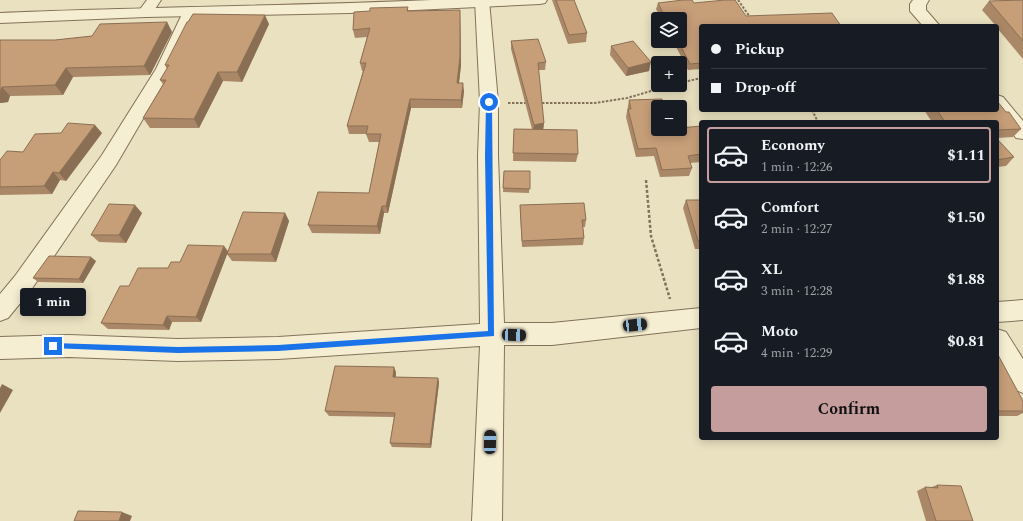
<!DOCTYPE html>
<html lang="en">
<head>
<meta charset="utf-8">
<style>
	body { margin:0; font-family:Spectral,serif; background:#20242c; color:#f1f3f6; height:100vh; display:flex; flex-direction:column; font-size:15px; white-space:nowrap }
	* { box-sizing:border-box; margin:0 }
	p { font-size:13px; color:#9ea1a6 }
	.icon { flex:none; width:22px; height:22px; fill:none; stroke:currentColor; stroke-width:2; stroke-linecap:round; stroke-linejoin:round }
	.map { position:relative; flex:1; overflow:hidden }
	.panel { position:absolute; left:699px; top:120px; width:300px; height:320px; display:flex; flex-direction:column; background:#171b24; border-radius:4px; box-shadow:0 2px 10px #0003 }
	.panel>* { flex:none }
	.banner { position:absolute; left:699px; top:24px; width:300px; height:88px; border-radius:4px; box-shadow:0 2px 10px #0003; display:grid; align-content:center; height:88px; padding:0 12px; background:#171b24 }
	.buttons { position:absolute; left:651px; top:12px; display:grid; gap:8px }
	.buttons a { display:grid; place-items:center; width:36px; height:36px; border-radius:4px; background:#171b24; box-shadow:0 2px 10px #0003; font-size:20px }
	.end { position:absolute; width:18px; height:18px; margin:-9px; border:5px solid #1a73e8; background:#fff; box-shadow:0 0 0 2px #fff }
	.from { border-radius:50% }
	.bubble { position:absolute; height:28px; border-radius:4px; background:#171b24; box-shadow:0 2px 10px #0003; font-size:13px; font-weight:700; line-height:28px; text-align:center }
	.car { position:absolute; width:12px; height:24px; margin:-12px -6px; border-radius:5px; box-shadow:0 0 3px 1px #0007; background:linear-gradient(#222 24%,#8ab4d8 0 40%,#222 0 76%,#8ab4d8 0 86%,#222 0) }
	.banner b { display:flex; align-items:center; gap:14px; height:38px; font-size:15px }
	.banner b+b { border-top:1px solid #363941 }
	.banner i { width:10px; height:10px; background:#f1f3f6 }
	ul { padding:7px 0 0; list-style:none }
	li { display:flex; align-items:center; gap:12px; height:56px; margin:0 8px 6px; padding:0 4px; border:2px solid transparent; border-radius:4px }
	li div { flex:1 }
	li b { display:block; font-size:15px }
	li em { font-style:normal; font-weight:700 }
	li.current { border-color:#c49d9c }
	li>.icon { width:36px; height:36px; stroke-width:1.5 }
	.cta { display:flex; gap:8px; margin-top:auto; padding:8px 12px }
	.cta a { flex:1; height:46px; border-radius:4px; background:#c49d9c; color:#111; font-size:16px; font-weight:700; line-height:46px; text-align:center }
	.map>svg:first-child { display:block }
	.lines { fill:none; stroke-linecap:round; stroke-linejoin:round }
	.minor-casing { stroke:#827259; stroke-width:2 }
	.tertiary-casing { stroke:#827259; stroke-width:2 }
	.path-far1 { stroke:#827259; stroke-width:2; stroke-dasharray:2.5 1.5; stroke-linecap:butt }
	.path { stroke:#827259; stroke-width:2.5; stroke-dasharray:3 2; stroke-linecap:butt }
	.minor { fill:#f6eed2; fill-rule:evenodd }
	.tertiary { fill:#f6eed2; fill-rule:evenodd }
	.wall { fill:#aa8867 }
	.shaded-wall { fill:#8b6f54 }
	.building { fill:#c69e78; stroke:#8b6f54 }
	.route { fill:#1a73e8 }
</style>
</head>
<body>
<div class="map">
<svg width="1023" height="521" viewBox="0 0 1023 521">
	<rect width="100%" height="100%" fill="#eae1c0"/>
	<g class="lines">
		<defs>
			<g id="minor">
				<polygon points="147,0 161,0 151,15 146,17 141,15 138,12"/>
				<polygon points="475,0 489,0 498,102 498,156 504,323 552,323 701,308 701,328 552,345 504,345 502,521 472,521 480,346 278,359 178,361 69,357 0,359 0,337 69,335 178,339 278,337 480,324 478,156 480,102"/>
				<polygon points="913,0 929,0 926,5 926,10 940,26 923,26 910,11 910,4"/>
				<polygon points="191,7 196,9 199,12 172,69 116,165 31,290 8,318 0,321 0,294 15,276 102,155 156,69 183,12 186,9"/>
				<polygon points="997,95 1003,97 1023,121 1023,139 1016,138 995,110 997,110"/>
				<polygon points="1023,300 1023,320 997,322 997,302"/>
				<polygon points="997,329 1006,332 1023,359 1023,393 1014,389 997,362"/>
			</g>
			<path id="tertiary" d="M432 0H547L545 3 540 4 350 13 146 17 0 23V13C144 7 288 6 432 0Z"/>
		</defs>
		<use href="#minor" class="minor-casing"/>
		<use href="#tertiary" class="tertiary-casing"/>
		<g class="path-far1">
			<polyline points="738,0 750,17"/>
			<polyline points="680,83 701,78"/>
			<polyline points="508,103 527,103"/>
			<polyline points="538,103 595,103 627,98 672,85"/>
			<polyline points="812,110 818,122"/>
		</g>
		<polyline class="path" points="646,180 651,236 670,299"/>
		<use href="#minor" class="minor"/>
		<use href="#tertiary" class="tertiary"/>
	</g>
	<g class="wall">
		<polygon points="552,0 574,0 587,33 586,42 568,44"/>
		<polygon points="1023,0 1023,59 997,28 997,26 996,26 982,10 989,1"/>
		<polygon points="658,3 701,26 701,69 688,70 673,41 680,41 680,19 661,19 656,9"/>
		<polygon points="408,7 408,11 460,10 461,65 459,83 464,91 462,108 411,108 388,213 384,213 380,234 312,233 308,225 369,193 379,142 369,142 366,134 349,134 347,126 363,71 362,71 360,63 367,37 355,38 353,30 370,11"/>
		<polygon points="167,22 172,32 150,75 73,77 63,95 10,96 8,102 0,103 0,40 55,40 92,36"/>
		<polygon points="269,24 242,82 223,81 199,128 150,128 143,118 163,84 160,80 167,69 165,65"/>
		<polygon points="511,41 546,62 545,70 538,70 544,123 543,130 578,154 576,162 513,161 514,129 532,129 511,49"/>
		<polygon points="611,46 649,71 626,76 610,55"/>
		<polygon points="629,100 658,129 680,129 701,126 701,162 690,163 692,168 689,176 660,177 654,156 636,157 626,117"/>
		<polygon points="924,110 997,110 1006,112 1021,129 1013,137 997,138 997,122 932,122"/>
		<polygon points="102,133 66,181 60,180 52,194 0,195 0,160 23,152"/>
		<polygon points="997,139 1014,157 1006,166 997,167"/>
		<polygon points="504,171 530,171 529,193 503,192"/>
		<polygon points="686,200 701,200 701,249 695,249 683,208"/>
		<polygon points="520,205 586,220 585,227 583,227 584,238 583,245 522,247 520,212"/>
		<polygon points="142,213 126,243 99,242 91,235"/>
		<polygon points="285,213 289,221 276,262 232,261 227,254 201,322 172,322 169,330 108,329 101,323 129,286 168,268 180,262 224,246 228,251"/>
		<polygon points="96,261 83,283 38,282 33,278"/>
		<polygon points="997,353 1023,411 1023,413 1017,416 997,416"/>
		<polygon points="396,372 396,377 438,378 439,383 431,448 392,447 390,443 394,417 329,416 325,411"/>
		<polygon points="937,485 973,521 926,521 917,491 925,487 929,488"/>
	</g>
	<g class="shaded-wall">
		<polygon points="460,10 461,65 458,91 457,83"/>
		<polygon points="265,15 269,24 242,82 237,72"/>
		<polygon points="167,22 172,32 150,75 144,66"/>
		<polygon points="651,62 649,71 626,76 628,68"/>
		<polygon points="66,68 73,77 63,95 55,85"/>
		<polygon points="218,72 223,81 199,128 194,119"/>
		<polygon points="463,83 464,91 462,108 461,100"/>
		<polygon points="2,87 10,96 8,102 0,103 0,92"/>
		<polygon points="410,99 411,108 388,213 386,206"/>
		<polygon points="544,123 543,131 533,132 534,125"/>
		<polygon points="95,125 102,133 66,181 59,173"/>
		<polygon points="53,172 60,180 52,194 44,186"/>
		<polygon points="135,205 142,213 126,243 119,235"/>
		<polygon points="382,206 384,213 380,234 377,226"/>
		<polygon points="285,213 289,221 276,262 271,254"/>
		<polygon points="224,246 228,252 201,322 196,317"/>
		<polygon points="91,257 96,261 83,283 79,279"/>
		<polygon points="167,316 172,322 169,330 163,325"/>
		<polygon points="394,367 396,372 395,382 393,377"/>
		<polygon points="438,378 439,383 431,448 430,444"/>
		<polygon points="2,384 13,390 0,413 0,388"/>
		<polygon points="122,512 132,516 130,521 119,521"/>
	</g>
	<g class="building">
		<polygon points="556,0 574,0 587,33 569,35"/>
		<polygon points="683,0 692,0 694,3 725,0 735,0 746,16 832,13 841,26 701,26 701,63 690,64 678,41 680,41 680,19 666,19 658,3"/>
		<polygon points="1023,0 1023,41 989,1"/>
		<polygon points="408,7 407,11 460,10 460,57 457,83 463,83 461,100 410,99 386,206 382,206 377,226 308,225 318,192 369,193 381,134 366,134 368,126 347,126 366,63 360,63 370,28 353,30 354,12 370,11 370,8"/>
		<polygon points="193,14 265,15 237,72 218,72 194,119 143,118 166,80 160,80 169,65 165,65 187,22 188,22"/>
		<polygon points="167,22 144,66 66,68 55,85 2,87 0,92 0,40 55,40 92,36 100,24"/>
		<polygon points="538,39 546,62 538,63 544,123 534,125 511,41"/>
		<polygon points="633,41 651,62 628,68 611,46"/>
		<polygon points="662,99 664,107 658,107 658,129 680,129 680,128 701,126 701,154 688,156 692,168 662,170 656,148 638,149 628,109 631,109 629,100"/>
		<polygon points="997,101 1006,112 1009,112 1021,129 997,130 997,122 945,122 937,110 997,110"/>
		<polygon points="68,123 95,125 59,173 53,172 44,186 0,187 0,160 7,151 23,152 35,134 61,133"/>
		<polygon points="514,129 577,130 578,154 513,153"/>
		<polygon points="997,139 1014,157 997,160"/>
		<polygon points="504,171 530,171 530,189 503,188"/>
		<polygon points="686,200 701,200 701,241 698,241"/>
		<polygon points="584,203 586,220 582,220 584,238 522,241 520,205"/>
		<polygon points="109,204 135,205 119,235 91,235"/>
		<polygon points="243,212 285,213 271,254 227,254"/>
		<polygon points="188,245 224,246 196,317 167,316 163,325 101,323 120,286 129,286 138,268 168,268 171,262 180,262"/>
		<polygon points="49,256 91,257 79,279 33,278"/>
		<polygon points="997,353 1023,401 1023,411 997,411"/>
		<polygon points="335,366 394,367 393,377 438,378 430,444 390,443 395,413 325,411"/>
		<polygon points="937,485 961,486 973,521 936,521 925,487 938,488"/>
		<polygon points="78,511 122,512 119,521 74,521"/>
	</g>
	<polygon class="route" points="489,101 492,102 494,336 278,351 178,353 50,348 50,344 53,343 178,347 278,345 488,331 485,156 486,102"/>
</svg>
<div class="buttons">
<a><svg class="icon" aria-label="layers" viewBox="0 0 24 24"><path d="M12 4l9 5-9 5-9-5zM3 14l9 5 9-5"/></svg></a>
<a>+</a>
<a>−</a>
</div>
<i class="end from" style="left:489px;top:102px"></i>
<i class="end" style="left:53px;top:346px"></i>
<div class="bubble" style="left:20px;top:288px;width:66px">1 min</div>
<i class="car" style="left:635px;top:325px;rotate:84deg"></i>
<i class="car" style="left:514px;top:335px;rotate:92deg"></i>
<i class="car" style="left:490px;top:442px;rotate:1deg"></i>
<div class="banner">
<b><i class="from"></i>Pickup</b>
<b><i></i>Drop-off</b>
</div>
<section class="panel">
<ul>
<li class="current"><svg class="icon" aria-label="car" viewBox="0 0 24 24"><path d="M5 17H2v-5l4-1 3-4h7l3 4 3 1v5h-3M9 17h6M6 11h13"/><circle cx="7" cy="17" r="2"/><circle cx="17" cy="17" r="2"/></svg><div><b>Economy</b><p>1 min · 12:26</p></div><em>$1.11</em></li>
<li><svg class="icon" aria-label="car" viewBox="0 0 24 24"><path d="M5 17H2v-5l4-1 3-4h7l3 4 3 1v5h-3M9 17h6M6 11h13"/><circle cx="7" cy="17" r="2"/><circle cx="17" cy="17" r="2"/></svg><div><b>Comfort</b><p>2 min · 12:27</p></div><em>$1.50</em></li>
<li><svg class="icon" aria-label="car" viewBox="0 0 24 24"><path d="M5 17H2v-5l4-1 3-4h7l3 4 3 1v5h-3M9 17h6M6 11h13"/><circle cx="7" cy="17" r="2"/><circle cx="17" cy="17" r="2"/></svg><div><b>XL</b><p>3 min · 12:28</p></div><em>$1.88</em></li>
<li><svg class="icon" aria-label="car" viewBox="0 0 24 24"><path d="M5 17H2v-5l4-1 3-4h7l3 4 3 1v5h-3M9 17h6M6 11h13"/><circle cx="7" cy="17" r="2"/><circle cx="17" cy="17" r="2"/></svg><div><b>Moto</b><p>4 min · 12:29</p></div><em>$0.81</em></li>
</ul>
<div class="cta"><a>Confirm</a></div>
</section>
</div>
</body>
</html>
